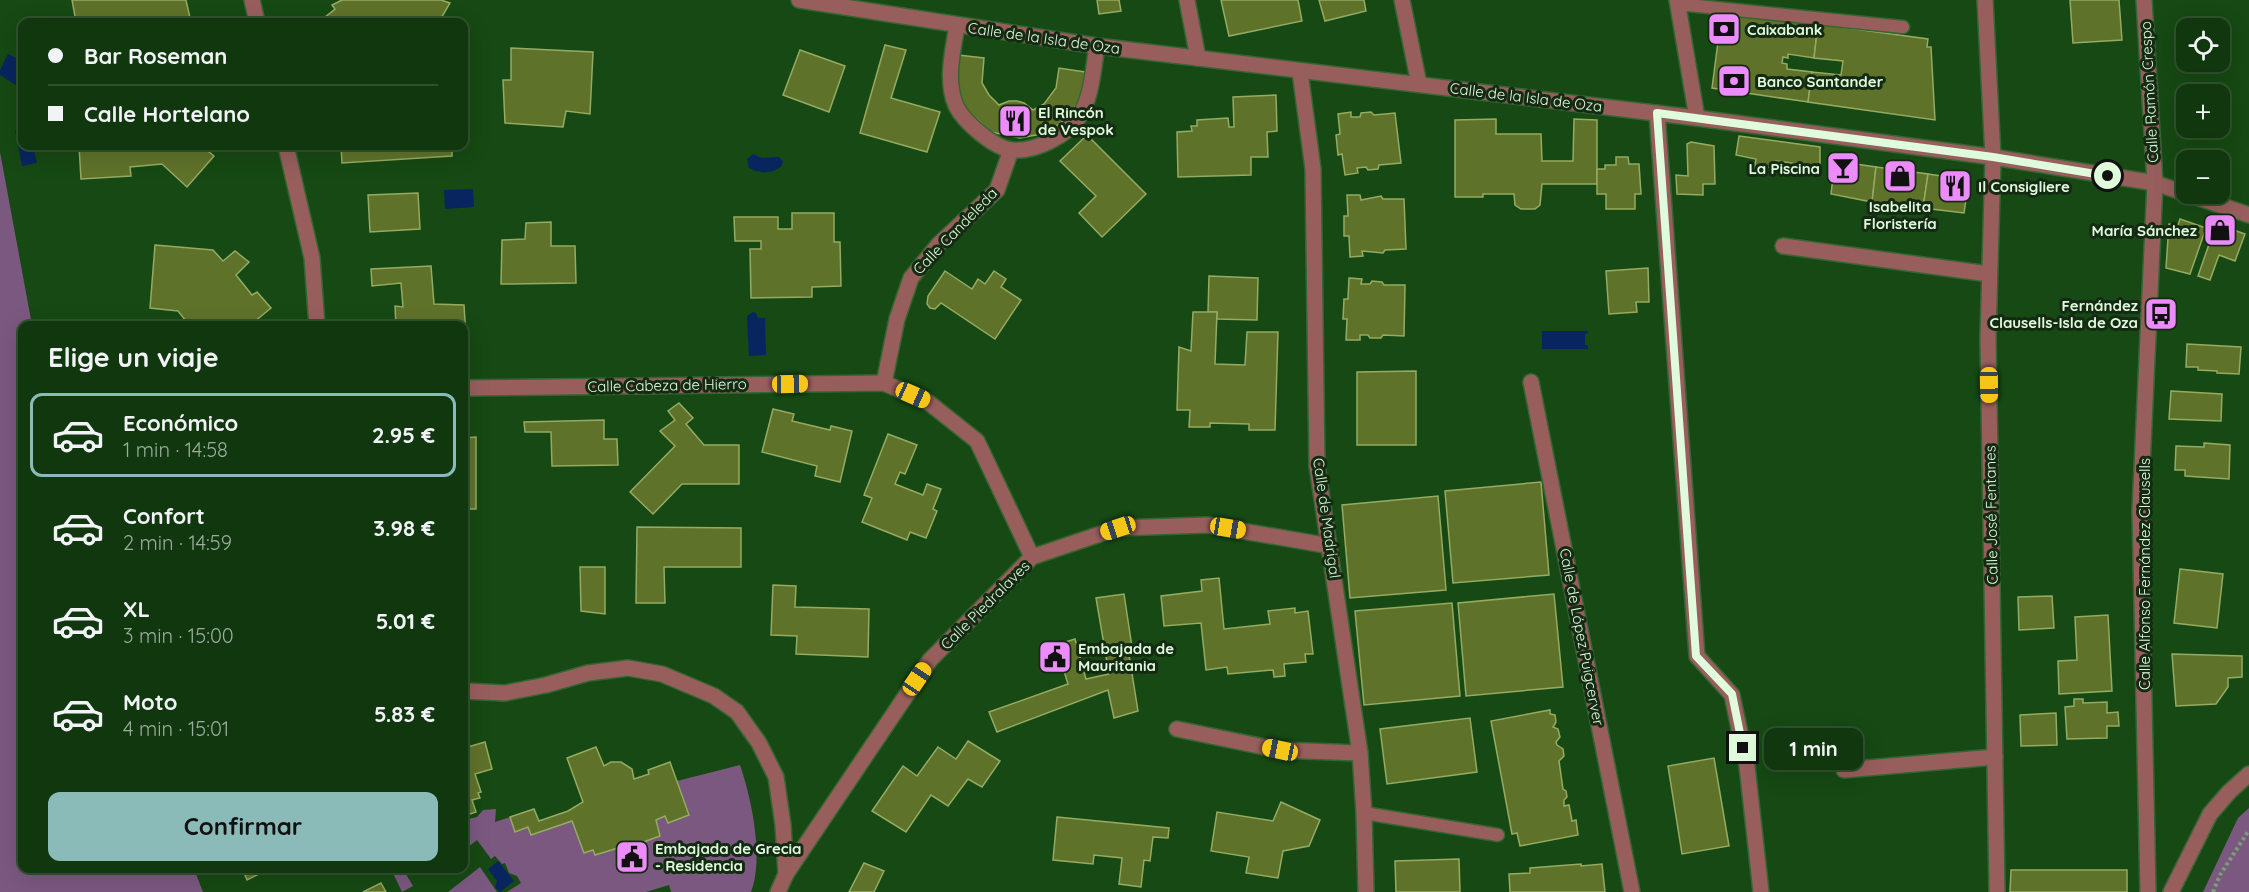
<!DOCTYPE html>
<html lang="es">
<head>
<meta charset="utf-8">
<style>
	body { margin:0; font-family:Quicksand,sans-serif; background:#193f17; color:#f1f3f6; height:100vh; display:flex; flex-direction:column; font-size:22px; white-space:nowrap }
	* { box-sizing:border-box; margin:0 }
	p { font-size:20px; color:#9cac9e }
	.icon { flex:none; width:33px; height:33px; fill:none; stroke:currentColor; stroke-width:2; stroke-linecap:round; stroke-linejoin:round }
	.map { position:relative; flex:1; overflow:hidden }
	.drawer { position:absolute; left:18px; top:321px; width:450px; height:552px; display:flex; flex-direction:column; background:#10370e; border-radius:12px; box-shadow:0 6px 24px #0002,0 0 0 2px #30512e }
	.drawer>* { flex:none }
	.banner { position:absolute; left:18px; top:18px; width:450px; height:132px; border-radius:12px; box-shadow:0 6px 24px #0002,0 0 0 2px #30512e; display:grid; align-content:center; height:132px; padding:0 30px; background:#10370e }
	.controls { position:absolute; left:2176px; top:18px; display:grid; gap:12px }
	.controls a { display:grid; place-items:center; width:54px; height:54px; border-radius:12px; background:#10370e; box-shadow:0 6px 24px #0002,0 0 0 2px #30512e; font-size:30px }
	.end { position:absolute; width:27px; height:27px; margin:-14px; border:8px solid #dffbdc; background:#111; box-shadow:0 0 0 3px #111 }
	.from { border-radius:50% }
	.bubble { position:absolute; height:42px; border-radius:12px; background:#10370e; box-shadow:0 6px 24px #0002,0 0 0 2px #30512e; font-size:20px; font-weight:700; line-height:42px; text-align:center }
	.car { position:absolute; width:18px; height:36px; margin:-18px -9px; border-radius:8px; box-shadow:0 0 4px 2px #0007; background:linear-gradient(#f5c518 24%,#345 0 40%,#f5c518 0 76%,#345 0 86%,#f5c518 0) }
	.banner b { display:flex; align-items:center; gap:21px; height:57px; font-size:22px }
	.banner b+b { border-top:2px solid #30512e }
	.banner i { width:15px; height:15px; background:#f1f3f6 }
	ul { padding:0; list-style:none }
	li { display:flex; align-items:center; gap:18px; height:84px; margin:0 12px 9px; padding:0 18px; border:3px solid transparent; border-radius:12px }
	li div { flex:1 }
	li b { display:block; font-size:22px }
	li em { font-style:normal; font-weight:700 }
	li.current { border-color:#8bbbb9 }
	li>.icon { width:54px; height:54px; stroke-width:1.5 }
	h2 { padding:0 30px; font-size:27px; line-height:72px }
	.primary-button { display:flex; gap:12px; margin-top:auto; padding:12px 30px }
	.primary-button a { flex:1; height:69px; border-radius:12px; background:#8bbbb9; color:#111; font-size:24px; font-weight:700; line-height:69px; text-align:center }
	.map>svg:first-child { display:block }
	.green { fill:#7b5880 }
	.water { fill:#09255f }
	.building { fill:#5f722a; stroke:#95aa62; stroke-width:1.5 }
	.lines { fill:none; stroke-linecap:round; stroke-linejoin:round }
	.service-casing { stroke:#366533; stroke-width:15 }
	.minor-casing { stroke:#366533; stroke-width:18 }
	.path { stroke:#789f75; stroke-width:4; stroke-dasharray:3 3; stroke-linecap:butt }
	.service { stroke:#975e5c; stroke-width:12 }
	.minor { stroke:#975e5c; stroke-width:15 }
	.route { stroke:#dffbdc; stroke-width:8 }
	.labels { text-anchor:middle; dominant-baseline:central; stroke-width:6; stroke-linejoin:round; paint-order:stroke }
	.poi-label { font-size:15px; font-weight:bold; fill:#dffbdc; stroke:#142a13; text-anchor:start }
	.street-label { font-size:15px; fill:#dffbdc; stroke:#142a13 }
</style>
</head>
<body>
<div class="map">
<svg width="2249" height="892" viewBox="0 0 2249 892">
	<rect width="100%" height="100%" fill="#164913"/>
	<g class="green">
		<polygon points="0,152 32,325 22,326 22,868 194,869 203,892 0,892"/>
		<path d="M740 765C752 800 764 858 751 892H671L669 885 646 892H507L521 883 517 876 509 873 505 863 502 864 495 856 491 859 477 840 464 850V820L477 817 483 810 496 809 495 822 510 817 515 832 528 827 531 834 572 821 584 853 593 850 618 848 619 851 660 836 656 820 665 816 668 823 689 815 677 781Z"/>
		<polygon points="2249,808 2249,892 2203,892 2238,818"/>
		<polygon points="480,867 497,892 448,892"/>
		<polygon points="391,869 403,869 413,886 402,892"/>
	</g>
	<g class="water">
		<polygon points="8,54 18,59 22,58 22,89 0,75 0,70"/>
		<polygon points="22,128 22,146 33,146 37,163 22,166 15,130"/>
		<path d="M753 154 762 158 779 157 783 161 781 167C769 174 762 174 749 168L747 159Z"/>
		<polygon points="473,189 474,207 445,209 444,190"/>
		<polygon points="753,312 756,313 758,318 765,318 766,355 749,356 747,316"/>
		<polygon points="1542,331 1588,331 1588,333 1585,334 1585,345 1588,345 1588,349 1542,349"/>
		<polygon points="498,861 514,881 500,892 495,887 497,881 488,869"/>
	</g>
	<g class="building">
		<polygon points="72,0 186,0 191,22 76,22"/>
		<polygon points="342,0 441,0 450,3 439,22 319,22 335,9 332,5"/>
		<polygon points="1097,0 1119,0 1121,11 1099,14"/>
		<polygon points="1221,0 1298,0 1302,21 1229,36"/>
		<polygon points="1319,0 1364,0 1366,11 1325,21"/>
		<polygon points="2070,0 2119,0 2122,40 2073,43"/>
		<polygon points="1722,11 1818,24 1814,58 1788,54 1788,58 1783,57 1782,63 1787,64 1787,69 1812,72 1808,102 1712,88"/>
		<polygon points="1818,24 1928,39 1927,47 1931,47 1935,120 1808,102 1812,72 1841,75 1843,61 1814,58"/>
		<polygon points="885,45 906,50 891,98 940,112 927,152 860,133"/>
		<polygon points="511,48 593,52 590,114 566,111 563,127 505,123 503,80 511,80"/>
		<polygon points="800,50 845,66 829,112 783,95"/>
		<polygon points="958,55 984,58 982,83 989,95 999,105 1009,101 1017,101 1024,103 1033,110 1044,104 1056,88 1059,68 1085,72 1081,98 1067,118 1047,133 1020,138 991,132 968,111 962,101 956,79"/>
		<polygon points="1276,95 1277,131 1267,132 1268,157 1251,157 1251,175 1178,177 1177,132 1192,131 1191,126 1197,126 1197,120 1228,118 1229,127 1234,127 1233,97"/>
		<polygon points="1351,112 1351,117 1360,117 1361,113 1371,112 1374,115 1395,113 1401,163 1379,165 1378,169 1368,170 1366,167 1357,168 1358,173 1345,175 1342,154 1338,155 1336,135 1340,134 1338,114"/>
		<polygon points="1496,119 1496,134 1541,134 1542,161 1573,161 1574,119 1597,120 1597,184 1542,184 1540,205 1535,209 1521,209 1515,205 1514,194 1483,194 1483,197 1455,197 1455,120"/>
		<polygon points="1087,135 1146,194 1102,237 1079,213 1096,196 1060,161"/>
		<polygon points="1739,136 1820,147 1820,167 1776,161 1776,166 1754,170 1756,159 1736,155"/>
		<polygon points="1691,142 1714,146 1715,184 1703,184 1703,195 1677,194 1676,175 1688,176 1687,144"/>
		<polygon points="79,146 202,146 214,156 187,187 162,164 130,167 131,176 81,179"/>
		<polygon points="341,146 452,146 452,156 342,163"/>
		<polygon points="1616,157 1628,157 1629,164 1639,164 1641,194 1635,194 1635,209 1606,209 1606,194 1597,194 1597,169 1605,169 1605,165 1616,165"/>
		<polygon points="1835,161 1876,167 1872,202 1831,194"/>
		<polygon points="1876,167 1928,174 1923,208 1872,202"/>
		<polygon points="1928,174 1969,180 1964,213 1923,208"/>
		<polygon points="418,193 420,229 370,232 368,195"/>
		<polygon points="1347,195 1360,195 1361,200 1381,196 1383,199 1404,199 1406,249 1385,250 1383,253 1362,251 1363,256 1350,257 1349,236 1344,236 1344,216 1348,216"/>
		<polygon points="792,213 834,213 834,242 840,242 841,286 812,287 812,297 751,298 750,249 761,249 761,241 735,241 734,217 778,217 778,229 792,229"/>
		<polygon points="2180,219 2206,228 2190,274 2166,268 2169,224 2178,225"/>
		<polygon points="551,222 551,246 575,246 576,283 501,284 502,240 525,239 526,223"/>
		<polygon points="2216,224 2245,234 2235,261 2219,255 2210,280 2198,276"/>
		<polygon points="155,245 213,250 223,261 235,251 249,262 236,275 252,295 257,292 271,308 249,326 190,326 178,311 150,308"/>
		<polygon points="431,266 434,304 464,305 466,337 464,337 464,326 396,326 395,306 403,307 401,283 372,286 371,269"/>
		<polygon points="1648,268 1649,302 1636,302 1637,312 1609,314 1606,271"/>
		<polygon points="945,271 972,289 978,279 985,284 994,271 1006,279 1001,287 1021,300 995,339 941,303 935,309 930,308 927,304 928,296"/>
		<polygon points="1209,276 1258,278 1257,320 1217,319 1217,312 1208,312"/>
		<polygon points="1349,278 1362,279 1361,284 1370,284 1372,281 1382,282 1384,285 1405,285 1404,336 1383,335 1381,338 1370,338 1368,335 1360,335 1360,340 1346,340 1347,319 1343,319 1344,299 1348,299"/>
		<polygon points="1193,312 1217,312 1215,364 1245,365 1247,332 1278,332 1275,430 1249,430 1249,424 1210,423 1210,427 1189,427 1190,410 1177,410 1179,347 1191,351"/>
		<polygon points="2187,344 2241,347 2239,374 2217,373 2217,371 2198,370 2198,367 2186,367"/>
		<polygon points="1416,371 1416,445 1357,445 1357,372"/>
		<polygon points="2171,391 2222,394 2221,421 2169,419"/>
		<polygon points="679,403 693,418 686,424 704,445 739,445 739,484 682,484 653,514 630,492 675,446 660,431 675,420 668,411"/>
		<polygon points="773,409 794,414 792,421 830,430 831,426 852,431 840,482 815,476 817,466 762,452"/>
		<polygon points="604,420 604,439 617,439 618,465 552,466 551,432 525,432 524,422"/>
		<polygon points="888,434 917,445 905,474 900,472 895,484 923,495 927,484 941,489 933,509 937,511 926,538 910,532 907,540 862,522 872,498 864,495"/>
		<polygon points="476,437 476,509 464,509 464,438"/>
		<polygon points="2204,443 2230,445 2229,479 2185,476 2185,470 2175,470 2176,446 2204,447"/>
		<polygon points="1541,482 1549,575 1453,583 1445,491"/>
		<polygon points="1438,496 1446,590 1350,598 1342,505"/>
		<polygon points="637,527 741,528 741,567 664,567 665,603 636,603"/>
		<polygon points="580,567 605,567 605,614 581,611"/>
		<polygon points="2180,569 2223,574 2217,628 2174,623"/>
		<polygon points="1219,578 1224,629 1270,624 1268,611 1295,608 1295,613 1308,611 1313,654 1305,654 1306,662 1284,664 1285,676 1274,677 1273,670 1228,674 1227,667 1206,670 1201,623 1164,626 1161,596 1202,591 1201,580"/>
		<polygon points="773,585 796,586 795,607 869,609 868,657 796,654 797,636 771,635"/>
		<polygon points="1124,594 1132,647 1117,649 1118,657 1129,655 1138,711 1114,718 1108,690 997,732 989,712 1068,684 1056,645 1075,639 1086,679 1109,674 1096,598"/>
		<polygon points="1554,594 1563,687 1466,696 1458,603"/>
		<polygon points="2052,596 2054,628 2019,630 2018,597"/>
		<polygon points="1452,603 1460,696 1364,705 1355,611"/>
		<polygon points="2108,615 2112,691 2059,694 2058,661 2077,660 2075,617"/>
		<polygon points="2172,654 2242,656 2242,677 2228,678 2228,687 2216,704 2176,706"/>
		<polygon points="2074,699 2083,699 2083,703 2107,702 2107,713 2118,712 2119,726 2107,726 2107,738 2067,739 2065,707 2074,706"/>
		<polygon points="1550,710 1550,714 1555,715 1556,722 1553,727 1558,729 1560,737 1556,742 1557,745 1563,749 1564,756 1559,761 1563,789 1566,791 1567,797 1564,800 1564,806 1569,805 1572,821 1576,820 1578,835 1520,846 1517,833 1512,834 1491,721"/>
		<polygon points="2056,713 2057,745 2021,746 2020,715"/>
		<polygon points="1470,718 1477,772 1387,784 1380,729"/>
		<polygon points="968,741 1000,761 982,787 968,779 948,806 931,795 906,832 872,811 903,766 917,776 938,747 956,759"/>
		<polygon points="485,742 492,769 475,774 481,792 478,793 480,798 472,800 476,812 464,816 464,748"/>
		<polygon points="596,747 604,766 611,762 621,762 632,769 634,779 649,774 648,770 670,762 689,815 668,823 665,816 656,820 660,836 619,851 618,848 595,855 593,850 584,853 572,821 531,835 528,827 515,832 510,817 534,809 539,821 568,811 583,802 567,758"/>
		<polygon points="1714,758 1729,846 1682,854 1668,766"/>
		<polygon points="1281,802 1320,820 1309,846 1283,851 1278,878 1246,873 1249,857 1211,851 1217,812 1273,821"/>
		<polygon points="1057,817 1169,828 1168,838 1153,837 1150,861 1144,860 1141,887 1119,884 1122,858 1094,855 1093,864 1053,860"/>
		<polygon points="1459,859 1460,892 1396,892 1395,861"/>
		<polygon points="864,863 884,871 874,892 849,892"/>
		<polygon points="1581,864 1581,866 1602,864 1605,892 1510,892 1509,874 1530,873 1530,868"/>
		<polygon points="242,868 271,868 247,880"/>
		<polygon points="2011,870 2127,870 2127,892 2010,892"/>
		<polygon points="381,883 386,892 363,892"/>
	</g>
	<g class="lines">
		<defs>
			<g id="service">
				<polyline points="1678,4 1903,27"/>
				<polyline points="1364,813 1498,835"/>
			</g>
			<g id="minor">
				<polyline points="252,0 257,22"/>
				<polyline points="799,0 1097,46 1697,118 1993,157 2155,183 2249,215"/>
				<polyline points="1187,0 1198,58"/>
				<polyline points="1402,0 1419,84"/>
				<polyline points="1677,0 1697,118"/>
				<polyline points="1985,0 1993,157 1988,338 1997,892"/>
				<polyline points="2144,0 2155,183 2140,511 2148,892"/>
				<path d="M957 25C953 51 945 80 956 106 964 122 994 148 1012 150 1035 152 1067 136 1079 117 1092 97 1093 70 1097 46"/>
				<polyline points="1300,72 1313,169 1317,466 1360,753 1364,813 1366,892"/>
				<polyline points="1657,113 1697,656 1732,695 1747,766 1761,892"/>
				<polyline points="286,146 312,258 317,326"/>
				<polyline points="1783,246 1989,274"/>
				<polyline points="1531,382 1632,892"/>
				<polyline points="884,383 897,319 911,278 939,244 997,190 1011,150"/>
				<polyline points="464,388 884,383 928,402 977,441 1032,557"/>
				<polyline points="464,691 505,693 546,685 588,673 628,668 662,674 714,696 737,712 759,743 776,777 783,825 786,874 778,892"/>
				<polyline points="1177,729 1279,750 1360,753"/>
				<polyline points="1844,770 1995,757"/>
				<polyline points="786,874 930,660 1032,557 1118,528 1208,525 1330,546"/>
				<polyline points="2171,892 2210,814 2229,792 2249,774"/>
			</g>
		</defs>
		<use href="#service" class="service-casing"/>
		<use href="#minor" class="minor-casing"/>
		<polyline class="path" points="2213,892 2220,875 2249,830"/>
		<use href="#service" class="service"/>
		<use href="#minor" class="minor"/>
	</g>
	<g class="lines">
		<polyline class="route" points="1743,748 1732,694 1696,656 1657,113 1993,157 2108,176"/>
	</g>
	<defs>
		<symbol id="bank-square" viewBox="-11 -11 22 22"><rect x="-9" y="-9" width="18" height="18" rx="4" fill="#ec8cfa" stroke="#142a13"/><path d="M-6-4H6V4H-6ZM0-2.3a2.3 2.3 0 1 0 0 4.6a2.3 2.3 0 1 0 0-4.6Z" fill="#111"/></symbol>
		<symbol id="restaurant-square" viewBox="-11 -11 22 22"><rect x="-9" y="-9" width="18" height="18" rx="4" fill="#ec8cfa" stroke="#142a13"/><path d="M-5-6h1v4h1v-4h1v4h1v-4h1v5L-1.5 .5V6h-2V.5L-5-1ZM5-6V6H3V1.5H1.5Q1.5-4 5-6Z" fill="#111"/></symbol>
		<symbol id="bar-square" viewBox="-11 -11 22 22"><rect x="-9" y="-9" width="18" height="18" rx="4" fill="#ec8cfa" stroke="#142a13"/><path d="M-6-5H6L.8 .8V4.5H3.5V6h-7V4.5H-.8V.8Z" fill="#111"/></symbol>
		<symbol id="shop-square" viewBox="-11 -11 22 22"><rect x="-9" y="-9" width="18" height="18" rx="4" fill="#ec8cfa" stroke="#142a13"/><path d="M-5-2.5h2.3a2.7 3.5 0 0 1 5.4 0H5L5.5 6h-11ZM-1.5-2.5h3a1.5 2.3 0 0 0-3 0Z" fill="#111"/></symbol>
		<symbol id="bus-square" viewBox="-11 -11 22 22"><rect x="-9" y="-9" width="18" height="18" rx="4" fill="#ec8cfa" stroke="#142a13"/><path d="M-5-6H5V4H4V6H2V4H-2V6H-4V4H-5ZM-3.5-4V0h7V-4ZM-3.5 1.2v1.5H-2V1.2ZM2 1.2v1.5H3.5V1.2Z" fill="#111"/></symbol>
		<symbol id="civic-square" viewBox="-11 -11 22 22"><rect x="-9" y="-9" width="18" height="18" rx="4" fill="#ec8cfa" stroke="#142a13"/><path d="M-.6-6.5H3V-4.5H.6V-3L4-1V1h2V6H-6V1h2V-1L-.6-3ZM-1.2 2.5V6h2.4V2.5Z" fill="#111"/></symbol>
	</defs>
	<g fill-rule="evenodd">
		<use href="#bank-square" x="1705" y="10" width="38" height="38"/>
		<use href="#bank-square" x="1715" y="62" width="38" height="38"/>
		<use href="#restaurant-square" x="996" y="102" width="38" height="38"/>
		<use href="#bar-square" x="1824" y="149" width="38" height="38"/>
		<use href="#shop-square" x="1881" y="157" width="38" height="38"/>
		<use href="#restaurant-square" x="1936" y="167" width="38" height="38"/>
		<use href="#shop-square" x="2201" y="211" width="38" height="38"/>
		<use href="#bus-square" x="2142" y="295" width="38" height="38"/>
		<use href="#civic-square" x="1036" y="638" width="38" height="38"/>
		<use href="#civic-square" x="613" y="838" width="38" height="38"/>
	</g>
	<g class="labels">
		<g class="poi-label">
			<text x="1747" y="29">Caixabank</text>
			<text x="1757" y="81">Banco Santander</text>
			<text x="1038" y="112">El Rincón<tspan x="1038" dy="17">de Vespok</tspan></text>
			<text x="1820" y="168" text-anchor="end">La Piscina</text>
			<text x="1978" y="186">Il Consigliere</text>
			<text x="1900" y="206" text-anchor="middle">Isabelita<tspan x="1900" dy="17">Floristería</tspan></text>
			<text x="2197" y="230" text-anchor="end">María Sánchez</text>
			<text x="2138" y="305" text-anchor="end">Fernández<tspan x="2138" dy="17">Clausells-Isla de Oza</tspan></text>
			<text x="1078" y="648">Embajada de<tspan x="1078" dy="17">Mauritania</tspan></text>
			<text x="655" y="848">Embajada de Grecia<tspan x="655" dy="17">- Residencia</tspan></text>
		</g>
		<g class="street-label">
			<text transform="translate(1044 38) rotate(8)">Calle de la Isla de Oza</text>
			<text transform="translate(2149 92) rotate(-93)">Calle Ramón Crespo</text>
			<text transform="translate(1526 97) rotate(7)">Calle de la Isla de Oza</text>
			<text transform="translate(955 231) rotate(-46)">Calle Candeleda</text>
			<text transform="translate(667 385) rotate(-1)">Calle Cabeza de Hierro</text>
			<text transform="translate(1991 515) rotate(-91)">Calle José Fentanes</text>
			<text transform="translate(1327 518) rotate(82)">Calle de Madrigal</text>
			<text transform="translate(2144 574) rotate(-90)">Calle Alfonso Fernández Clausells</text>
			<text transform="translate(985 605) rotate(-45)">Calle Piedralaves</text>
			<text transform="translate(1582 637) rotate(79)">Calle de López Puigcerver</text>
		</g>
	</g>
</svg>
<div class="controls">
<a><svg class="icon" aria-label="locate" viewBox="0 0 24 24"><circle cx="12" cy="12" r="6"/><path d="M12 2v4M12 18v4M2 12h4M18 12h4"/></svg></a>
<a>+</a>
<a>−</a>
</div>
<i class="end from" style="left:2108px;top:176px"></i>
<i class="end" style="left:1743px;top:748px"></i>
<div class="bubble" style="left:1764px;top:728px;width:99px">1 min</div>
<i class="car" style="left:790px;top:384px;rotate:89deg"></i>
<i class="car" style="left:1989px;top:385px;rotate:179deg"></i>
<i class="car" style="left:913px;top:395px;rotate:114deg"></i>
<i class="car" style="left:1118px;top:528px;rotate:252deg"></i>
<i class="car" style="left:1228px;top:528px;rotate:100deg"></i>
<i class="car" style="left:917px;top:679px;rotate:34deg"></i>
<i class="car" style="left:1280px;top:750px;rotate:282deg"></i>
<div class="banner">
<b><i class="from"></i>Bar Roseman</b>
<b><i></i>Calle Hortelano</b>
</div>
<section class="drawer">
<h2>Elige un viaje</h2>
<ul>
<li class="current"><svg class="icon" aria-label="car" viewBox="0 0 24 24"><path d="M5 17H2v-5l4-1 3-4h7l3 4 3 1v5h-3M9 17h6M6 11h13"/><circle cx="7" cy="17" r="2"/><circle cx="17" cy="17" r="2"/></svg><div><b>Económico</b><p>1 min · 14:58</p></div><em>2.95 €</em></li>
<li><svg class="icon" aria-label="car" viewBox="0 0 24 24"><path d="M5 17H2v-5l4-1 3-4h7l3 4 3 1v5h-3M9 17h6M6 11h13"/><circle cx="7" cy="17" r="2"/><circle cx="17" cy="17" r="2"/></svg><div><b>Confort</b><p>2 min · 14:59</p></div><em>3.98 €</em></li>
<li><svg class="icon" aria-label="car" viewBox="0 0 24 24"><path d="M5 17H2v-5l4-1 3-4h7l3 4 3 1v5h-3M9 17h6M6 11h13"/><circle cx="7" cy="17" r="2"/><circle cx="17" cy="17" r="2"/></svg><div><b>XL</b><p>3 min · 15:00</p></div><em>5.01 €</em></li>
<li><svg class="icon" aria-label="car" viewBox="0 0 24 24"><path d="M5 17H2v-5l4-1 3-4h7l3 4 3 1v5h-3M9 17h6M6 11h13"/><circle cx="7" cy="17" r="2"/><circle cx="17" cy="17" r="2"/></svg><div><b>Moto</b><p>4 min · 15:01</p></div><em>5.83 €</em></li>
</ul>
<div class="primary-button"><a>Confirmar</a></div>
</section>
</div>
</body>
</html>
